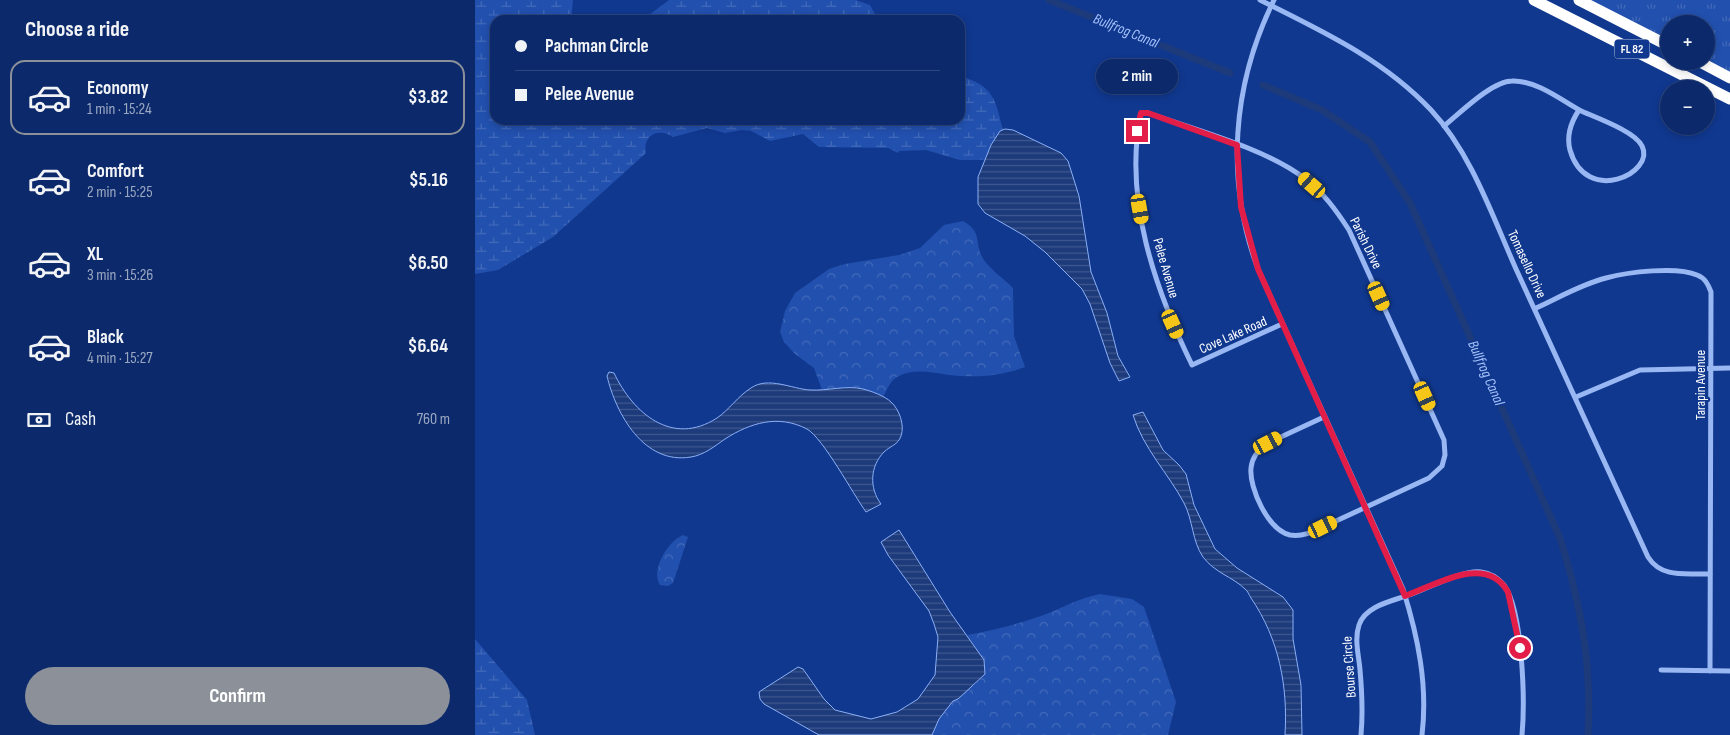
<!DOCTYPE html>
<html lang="en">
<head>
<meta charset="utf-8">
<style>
	body { margin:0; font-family:"Sofia Sans Condensed",sans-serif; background:#153271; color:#f1f3f6; height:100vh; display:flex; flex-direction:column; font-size:19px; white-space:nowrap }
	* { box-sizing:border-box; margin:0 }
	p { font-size:16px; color:#9aa7c1 }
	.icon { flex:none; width:28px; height:28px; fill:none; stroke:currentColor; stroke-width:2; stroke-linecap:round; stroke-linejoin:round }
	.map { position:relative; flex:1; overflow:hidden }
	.sheet { display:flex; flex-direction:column; background:#0c2a6b; width:475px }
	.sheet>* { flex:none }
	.guide { position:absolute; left:15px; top:15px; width:475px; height:110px; border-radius:15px; box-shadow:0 2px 8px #0003,0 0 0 1px #2c467e; display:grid; align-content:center; height:110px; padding:0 25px; background:#0c2a6b }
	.buttons { position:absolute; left:1185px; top:15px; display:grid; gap:10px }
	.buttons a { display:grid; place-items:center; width:55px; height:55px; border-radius:50%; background:#0c2a6b; box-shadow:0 2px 8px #0003,0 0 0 1px #2c467e; font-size:25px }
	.end { position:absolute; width:22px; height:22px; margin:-11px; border:6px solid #e11d48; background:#fff; box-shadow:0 0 0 2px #fff }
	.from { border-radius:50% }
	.bubble { position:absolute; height:35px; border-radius:18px; background:#0c2a6b; box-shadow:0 2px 8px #0003,0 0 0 1px #2c467e; font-size:16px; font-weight:700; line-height:35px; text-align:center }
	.car { position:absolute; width:15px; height:30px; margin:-15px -8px; border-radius:6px; box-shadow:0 0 4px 1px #0007; background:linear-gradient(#f5c518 24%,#345 0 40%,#f5c518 0 76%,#345 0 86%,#f5c518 0) }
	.guide b { display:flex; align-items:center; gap:18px; height:48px; font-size:19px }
	.guide b+b { border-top:1px solid #2c467e }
	.guide i { width:12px; height:12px; background:#f1f3f6 }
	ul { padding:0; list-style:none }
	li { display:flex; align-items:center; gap:15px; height:75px; margin:0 10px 8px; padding:0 15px; border:2px solid transparent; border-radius:15px }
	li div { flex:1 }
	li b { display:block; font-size:19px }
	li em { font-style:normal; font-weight:700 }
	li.on { border-color:#8c9099 }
	li>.icon { width:45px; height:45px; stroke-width:1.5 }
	h2 { padding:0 25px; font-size:22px; line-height:60px }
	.pay { display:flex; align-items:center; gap:12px; height:55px; padding:0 25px; font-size:19px }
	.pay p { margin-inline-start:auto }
	.action { display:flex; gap:10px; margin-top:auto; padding:10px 25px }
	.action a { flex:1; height:58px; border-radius:30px; background:#8c9099; color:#fff; font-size:20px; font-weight:700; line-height:58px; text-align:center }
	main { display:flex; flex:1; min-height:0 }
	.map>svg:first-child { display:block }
	.grass { fill:url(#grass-tufts) }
	.forest { fill:url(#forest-crowns) }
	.wetland { fill:url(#wetland-marsh) }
	.water { fill:url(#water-rules); stroke:#8bb0f6 }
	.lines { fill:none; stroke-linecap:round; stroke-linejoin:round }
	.canal { stroke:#1d3a7b; stroke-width:7 }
	.street { stroke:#99b7f2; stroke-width:5 }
	.highway { stroke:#fff; stroke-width:11 }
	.route { stroke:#e11d48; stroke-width:6 }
	.labels { text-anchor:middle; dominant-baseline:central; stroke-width:4.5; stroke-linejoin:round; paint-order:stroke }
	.shield { fill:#10388f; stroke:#b7c3dd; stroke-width:1 }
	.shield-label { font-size:12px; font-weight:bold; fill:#fff }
	.street-label { font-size:14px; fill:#fff; stroke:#10388f }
	.water-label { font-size:15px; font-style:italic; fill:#a5c2fa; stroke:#10388f }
</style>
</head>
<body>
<main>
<section class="sheet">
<h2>Choose a ride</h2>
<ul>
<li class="on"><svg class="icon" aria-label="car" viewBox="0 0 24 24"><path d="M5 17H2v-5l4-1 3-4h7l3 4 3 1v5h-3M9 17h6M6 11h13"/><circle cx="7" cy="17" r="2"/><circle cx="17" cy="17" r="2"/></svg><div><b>Economy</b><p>1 min · 15:24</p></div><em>$3.82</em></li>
<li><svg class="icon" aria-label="car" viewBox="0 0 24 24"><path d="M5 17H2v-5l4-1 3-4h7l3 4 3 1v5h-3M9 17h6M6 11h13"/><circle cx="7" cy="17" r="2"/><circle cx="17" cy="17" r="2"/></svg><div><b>Comfort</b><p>2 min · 15:25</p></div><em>$5.16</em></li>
<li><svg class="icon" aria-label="car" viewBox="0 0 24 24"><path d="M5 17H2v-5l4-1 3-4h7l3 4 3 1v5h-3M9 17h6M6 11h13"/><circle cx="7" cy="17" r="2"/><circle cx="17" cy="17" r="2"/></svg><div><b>XL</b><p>3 min · 15:26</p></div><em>$6.50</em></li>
<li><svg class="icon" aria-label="car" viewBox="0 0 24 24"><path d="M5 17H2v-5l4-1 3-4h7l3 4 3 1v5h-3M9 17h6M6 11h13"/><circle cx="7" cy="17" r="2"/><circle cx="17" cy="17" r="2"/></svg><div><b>Black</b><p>4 min · 15:27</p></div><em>$6.64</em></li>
</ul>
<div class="pay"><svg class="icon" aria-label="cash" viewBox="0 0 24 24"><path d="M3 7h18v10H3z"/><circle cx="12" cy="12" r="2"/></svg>Cash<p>760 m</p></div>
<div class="action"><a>Confirm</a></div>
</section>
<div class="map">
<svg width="1255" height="735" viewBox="0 0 1255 735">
	<defs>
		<pattern id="grass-tufts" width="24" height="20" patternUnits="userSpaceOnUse" patternTransform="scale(1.25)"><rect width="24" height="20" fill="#2250ae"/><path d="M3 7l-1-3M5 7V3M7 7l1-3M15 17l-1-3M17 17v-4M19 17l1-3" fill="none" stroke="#436aba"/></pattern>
		<pattern id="forest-crowns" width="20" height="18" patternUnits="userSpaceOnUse" patternTransform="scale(1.25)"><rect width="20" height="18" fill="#2250ae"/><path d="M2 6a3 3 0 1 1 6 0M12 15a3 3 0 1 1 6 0" fill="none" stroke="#436aba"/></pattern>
		<pattern id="wetland-marsh" width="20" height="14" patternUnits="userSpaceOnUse" patternTransform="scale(1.25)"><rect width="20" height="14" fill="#2250ae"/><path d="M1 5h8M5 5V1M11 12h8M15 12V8" fill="none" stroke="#436aba"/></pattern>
		<pattern id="water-rules" width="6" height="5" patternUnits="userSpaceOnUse" patternTransform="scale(1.25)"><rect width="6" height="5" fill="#1d3a7b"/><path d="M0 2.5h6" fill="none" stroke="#3f588f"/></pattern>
	</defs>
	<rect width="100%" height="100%" fill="#10388f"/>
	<polygon class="grass" points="1112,0 1255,0 1255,73 1231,61 1231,24 1194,24 1194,42"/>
	<g class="forest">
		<path d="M488 221C509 233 498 243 509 260 516 270 529 279 538 288L539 336 550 367C526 376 500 378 474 375 458 373 440 368 424 376 416 379 412 390 408 397 385 388 372 387 347 390L339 368 320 354 309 342 305 332 310 311 320 293 354 269 370 264 424 255 445 248 469 225Z"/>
		<path d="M208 535 213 537 198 583 193 586 185 585C175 570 193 541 208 535Z"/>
		<path d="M625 594 657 599 669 607 701 702 693 735H457C460 724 468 709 477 701 487 692 501 686 510 674L509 660 492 635C521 630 547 623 574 613 593 605 605 598 625 594Z"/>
	</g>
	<g class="wetland">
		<path d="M0 0H98L96 20H20V120H485V76C519 86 520 99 528 130L516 145 511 160H485L451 150 424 151 423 153 413 148 344 147 328 134 295 141 276 131 267 130 250 133 232 128 198 137C184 127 167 135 171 153L78 237 23 270 0 274Z"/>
		<polygon points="194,0 381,0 395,5 402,18 409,20 129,20 142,16 170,18"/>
		<polygon points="0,639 52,700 60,735 0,735"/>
	</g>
	<g class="water">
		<polygon points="530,129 538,130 586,153 593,161 604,196 616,272 632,313 643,356 655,377 644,381 635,363 615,304 607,289 570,252 550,236 510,213 503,204 503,177 516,145 525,131"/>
		<path d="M134 372 139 373C158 413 197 447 242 418 254 410 263 396 276 388 293 376 317 389 335 390 353 391 371 385 388 389 396 391 410 396 416 402 424 409 430 425 426 436 423 445 415 446 409 452 395 466 394 488 406 504L391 512C378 494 348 438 332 429 303 414 275 423 250 439 240 446 229 455 216 457 169 465 141 414 132 376Z"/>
		<path d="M668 412 688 450 704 465 711 474 719 505 740 549 762 568 808 597 818 610V639L826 685 827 735H810C813 686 804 639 776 598 774 595 773 591 770 589 758 577 740 573 728 557 717 541 718 520 709 503 693 473 668 448 658 415Z"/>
		<polygon points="424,530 475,612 509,660 510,674 483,699 478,701 464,719 457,735 344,735 289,704 285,699 284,692 323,667 328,669 349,699 360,710 396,719 422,712 443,699 460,675 463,637 459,624 454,611 413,555 406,542"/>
	</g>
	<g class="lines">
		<g class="canal">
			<polyline points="574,0 755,73"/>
			<path d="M788 85 847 110 895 142 935 203 1085 538C1106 606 1117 663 1113 735"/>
		</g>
		<g class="street">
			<path d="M785 0C847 31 908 59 956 110 996 153 1017 215 1041 269 1085 365 1129 461 1173 557 1187 579 1212 573 1235 574"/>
			<path d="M799 0C757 85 750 180 783 269L928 589C943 637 953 685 947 735"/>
			<path d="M1104 110C1119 117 1160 131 1167 146 1181 173 1111 206 1095 150 1091 135 1096 122 1104 110Z"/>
			<path d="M969 126C985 113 1017 81 1037 81 1060 80 1085 99 1104 110"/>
			<path d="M1061 308C1083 298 1107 284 1131 278 1153 272 1202 266 1222 275 1230 278 1233 284 1236 292L1235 671"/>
			<path d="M807 324 717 365C680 289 648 198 666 113H673C718 129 792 149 829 178 848 192 861 210 874 230L969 440 970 455 967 466 954 478 848 527C838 532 827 537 815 535 793 530 774 488 776 468 777 457 784 449 793 443L849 417"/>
			<polyline points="1101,397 1165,370 1255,368"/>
			<polyline points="1186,670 1255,671"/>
			<path d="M886 735C888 713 887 692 885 670 884 656 879 640 884 625 890 606 917 601 934 595 953 588 987 570 1006 572 1015 573 1023 578 1029 585 1048 611 1050 702 1047 735"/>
		</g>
		<g class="highway">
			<polyline points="1059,0 1255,99"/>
			<polyline points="1104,0 1194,46"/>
			<polyline points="1223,61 1255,78"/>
		</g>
	</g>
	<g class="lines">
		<path class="route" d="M662 131 666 113H673L762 145 766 207 783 269 930 596C961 585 1011 553 1033 592L1045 648"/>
	</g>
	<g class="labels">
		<rect class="shield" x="1139.5" y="39.5" width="35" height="19" rx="4"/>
		<g class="shield-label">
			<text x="1157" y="49">FL 82</text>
		</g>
		<g class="street-label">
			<text transform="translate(891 243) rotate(64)">Parish Drive</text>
			<text transform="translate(1052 264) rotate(65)">Tomasello Drive</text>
			<text transform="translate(691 268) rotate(74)">Pelee Avenue</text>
			<text transform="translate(758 335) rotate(-24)">Cove Lake Road</text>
			<text transform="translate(1225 385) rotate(-90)">Tarapin Avenue</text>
			<text transform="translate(874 667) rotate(-94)">Bourse Circle</text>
		</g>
		<g class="water-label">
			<text transform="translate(651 31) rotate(22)">Bullfrog Canal</text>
			<text transform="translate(1011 373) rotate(66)">Bullfrog Canal</text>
		</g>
	</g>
</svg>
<div class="buttons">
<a>+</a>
<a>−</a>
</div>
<i class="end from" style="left:1045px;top:648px"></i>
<i class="end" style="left:662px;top:131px"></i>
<div class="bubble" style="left:621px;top:59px;width:82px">2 min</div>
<i class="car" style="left:837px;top:185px;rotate:311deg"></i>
<i class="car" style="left:665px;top:209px;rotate:170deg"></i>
<i class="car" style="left:904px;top:296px;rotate:156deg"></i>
<i class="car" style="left:698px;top:324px;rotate:156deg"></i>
<i class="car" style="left:950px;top:396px;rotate:156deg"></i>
<i class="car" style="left:793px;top:443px;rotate:63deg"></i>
<i class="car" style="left:848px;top:527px;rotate:64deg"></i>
<div class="guide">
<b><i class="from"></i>Pachman Circle</b>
<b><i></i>Pelee Avenue</b>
</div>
</div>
</main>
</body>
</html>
